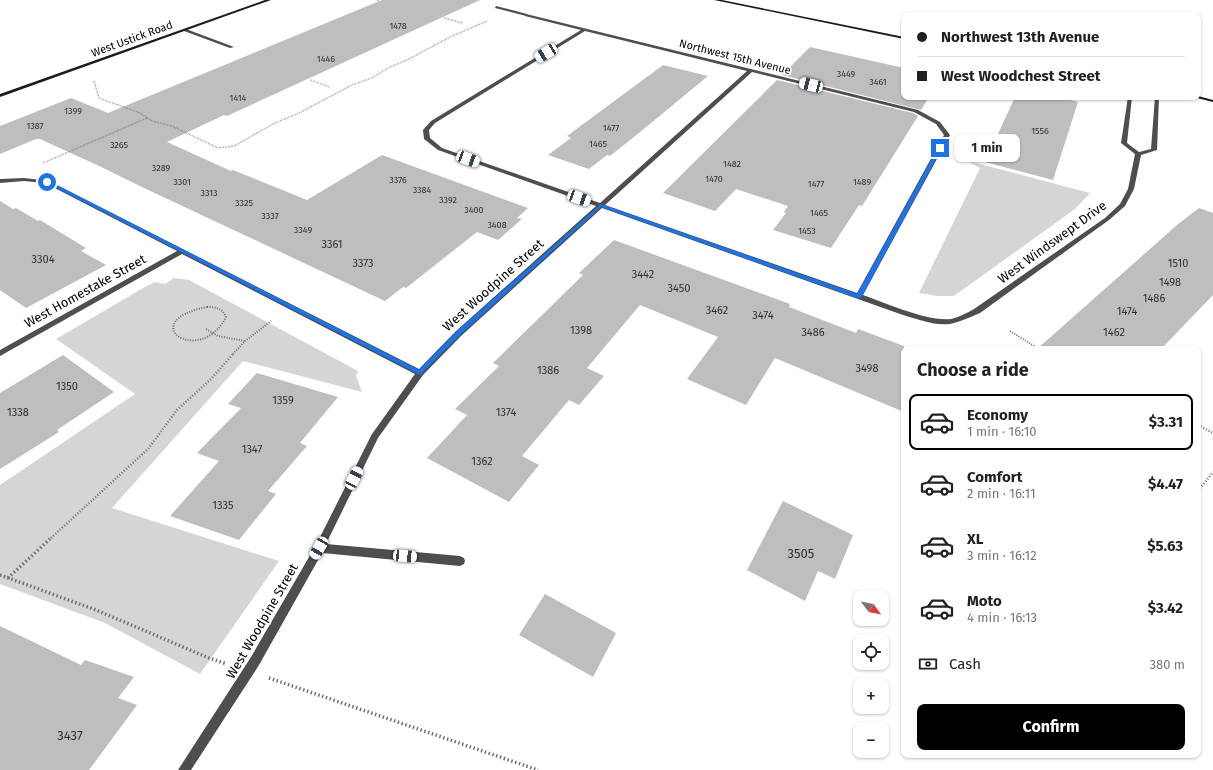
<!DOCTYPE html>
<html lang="en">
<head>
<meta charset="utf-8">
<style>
	body { margin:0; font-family:"Fira Sans",sans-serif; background:#f6f6f6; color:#202124; height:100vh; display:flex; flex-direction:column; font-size:15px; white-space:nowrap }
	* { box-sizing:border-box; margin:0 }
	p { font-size:13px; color:#757577 }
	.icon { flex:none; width:22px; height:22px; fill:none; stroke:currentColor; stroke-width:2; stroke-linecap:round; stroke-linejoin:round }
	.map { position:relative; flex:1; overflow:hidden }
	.sheet { position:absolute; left:901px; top:346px; width:300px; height:412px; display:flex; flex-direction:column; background:#fff; border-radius:8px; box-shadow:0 1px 3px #0004 }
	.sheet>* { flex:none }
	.guide { position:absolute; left:901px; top:12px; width:300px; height:88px; border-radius:8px; box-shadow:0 1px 3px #0004; display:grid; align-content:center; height:88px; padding:0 16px; background:#fff }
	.needle { width:26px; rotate:122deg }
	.controls { position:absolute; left:853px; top:590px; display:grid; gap:8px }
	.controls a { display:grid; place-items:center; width:36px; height:36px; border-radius:8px; background:#fff; box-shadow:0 1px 3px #0004; font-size:20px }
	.end { position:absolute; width:18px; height:18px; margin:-9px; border:5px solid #1a73e8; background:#fff; box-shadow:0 0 0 2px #fff }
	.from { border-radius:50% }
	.bubble { position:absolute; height:28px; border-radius:8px; background:#fff; box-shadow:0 1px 3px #0004; font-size:13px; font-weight:700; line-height:28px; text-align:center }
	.car { position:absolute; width:12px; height:24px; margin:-12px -6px; border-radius:5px; box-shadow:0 0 3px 1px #0007; background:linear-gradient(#fff 24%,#345 0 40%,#fff 0 76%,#345 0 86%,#fff 0) }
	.guide b { display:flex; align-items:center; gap:14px; height:38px; font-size:15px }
	.guide b+b { border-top:1px solid #e0e0e0 }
	.guide i { width:10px; height:10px; background:#202124 }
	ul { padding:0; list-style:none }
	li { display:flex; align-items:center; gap:12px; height:56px; margin:0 8px 6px; padding:0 8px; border:2px solid transparent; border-radius:8px }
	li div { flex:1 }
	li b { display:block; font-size:15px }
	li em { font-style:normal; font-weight:700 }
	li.on { border-color:#000 }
	li>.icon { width:36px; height:36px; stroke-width:1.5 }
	h2 { padding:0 16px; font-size:18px; line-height:48px }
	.pay { display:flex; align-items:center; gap:10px; height:44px; padding:0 16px; font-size:15px }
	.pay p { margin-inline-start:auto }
	.button { display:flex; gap:8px; margin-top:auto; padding:8px 16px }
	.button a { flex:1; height:46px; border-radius:8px; background:#000; color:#fff; font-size:16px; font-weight:700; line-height:46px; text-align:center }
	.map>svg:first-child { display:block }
	.green { fill:#d5d5d5 }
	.building { fill:#bebebe }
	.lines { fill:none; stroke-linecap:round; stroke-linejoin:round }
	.path-far3 { stroke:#707070; stroke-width:1.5; stroke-dasharray:0.5 1; stroke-linecap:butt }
	.path-far2 { stroke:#707070; stroke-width:2; stroke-dasharray:1 1.5; stroke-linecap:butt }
	.path-far1 { stroke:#707070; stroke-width:2.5; stroke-dasharray:1 2; stroke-linecap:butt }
	.path { stroke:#707070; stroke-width:3.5; stroke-dasharray:1.5 2.5; stroke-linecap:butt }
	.service { fill:#4e4e4e; fill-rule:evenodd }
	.minor { fill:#4e4e4e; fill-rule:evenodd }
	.secondary { fill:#1b1b1b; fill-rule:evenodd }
	.route { fill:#1a73e8 }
	.labels { text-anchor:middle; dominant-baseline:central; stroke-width:3.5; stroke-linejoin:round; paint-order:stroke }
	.far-number-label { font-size:9px; fill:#303030 }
	.far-street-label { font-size:11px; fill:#000; stroke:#fff }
	.number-label { font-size:11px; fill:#303030 }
	.street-label { font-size:13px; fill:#000; stroke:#fff }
	.near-number-label { font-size:13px; fill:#303030 }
</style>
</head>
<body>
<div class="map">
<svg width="1213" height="770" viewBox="0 0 1213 770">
	<rect width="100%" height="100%" fill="#fff"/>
	<g class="green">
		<polygon points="968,161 1090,193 1075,209 954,296 937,296 919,293 980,168"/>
		<polygon points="174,278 189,280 358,371 356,376 362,392 243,361 112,508 279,561 200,674 105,623 0,584 0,485 135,394 56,339 145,287 155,282 165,284"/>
	</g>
	<g class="building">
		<polygon points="382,0 480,0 227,116 224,115 167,142 231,171 233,170 307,200 382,155 528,208 517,218 522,219 498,240 477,232 406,288 403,287 385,301 144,188 97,165 40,139 36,139 0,154 0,126 71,98 108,113"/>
		<polygon points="810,47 904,68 904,97 929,97 921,110 782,75"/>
		<polygon points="663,65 708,76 634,137 610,156 607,155 589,169 548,155 571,138 567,136"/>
		<polygon points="777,80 913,113 918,116 862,206 859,205 831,248 773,230 786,213 784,212 788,206 736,189 715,211 663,193"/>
		<polygon points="1015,97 1057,97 1078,102 1053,180 985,162"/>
		<polygon points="0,201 13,209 16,208 38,221 40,220 86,248 81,251 106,265 26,308 0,290"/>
		<polygon points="1199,208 1213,213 1213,295 1161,349 1037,349 1177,225"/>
		<polygon points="614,240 790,304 789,307 856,333 858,329 904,346 904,412 775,358 746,405 687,379 718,337 640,305 587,368 604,376 579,405 569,400 522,456 539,465 509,502 427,458 467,415 455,409 499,366 493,363 583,275 579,273"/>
		<polygon points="63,355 114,392 57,430 59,432 0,469 0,393"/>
		<polygon points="257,373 338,397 300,443 307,446 268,491 276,494 239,540 170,516 219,461 197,453 241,408 228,404"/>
		<polygon points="783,501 853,535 835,579 818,571 805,601 747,570"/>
		<polygon points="545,594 616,633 593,677 519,635"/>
		<polygon points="0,626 81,665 85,660 134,677 118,698 137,705 89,770 0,770"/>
	</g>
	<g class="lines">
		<g class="path-far3">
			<polyline points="377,0 379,1"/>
			<polyline points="444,18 463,23"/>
			<polyline points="310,80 330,87"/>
			<polyline points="94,81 99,98 140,113 152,121 172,126 218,148 234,146 273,124 301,112 352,85 372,78 388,68 409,59 450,37 487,21"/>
			<polyline points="43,163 147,118"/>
		</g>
		<g class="path-far2">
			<path d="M207 307C216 307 222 308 226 317 200 368 133 322 207 307Z"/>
			<polyline points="206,329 218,336 245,341"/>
			<polyline points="1010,331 1039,349"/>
			<polyline points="233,354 245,341 271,321"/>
		</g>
		<g class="path-far1">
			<polyline points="1198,425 1213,433"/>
			<polyline points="1198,491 1213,472"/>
			<polyline points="51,538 148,449 177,410 211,379 234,353"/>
		</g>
		<g class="path">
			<polyline points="0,575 96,610 209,658 227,664"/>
			<polyline points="8,578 52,537"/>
			<polyline points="269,678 538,770"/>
		</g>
		<g class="service">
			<polygon points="496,6 527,14 528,15 526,16 495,8"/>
			<polygon points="184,29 186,29 234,47 230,48 184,31"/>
		</g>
		<path class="minor" d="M526 14 918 110 940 122 950 135 863 295C886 303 928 322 951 319 959 317 967 313 974 309L1105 218 1120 204 1128 189 1135 154 1121 143 1128 97H1132L1127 143 1139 152 1151 149 1155 97H1159L1157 150 1141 155 1134 189 1125 206 1109 220 980 313C970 317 960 322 950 324 934 326 918 319 903 315L602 208 461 336 423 375 378 438 326 544 460 556 464 558 465 561 464 564 460 566 322 553 259 665 191 770H178L251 657 316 545 372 434 415 374 182 254 0 356V350L177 251 45 183 24 181 0 183V179L24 178 49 181 419 369 455 332 596 206 438 150 424 139 423 130 431 121 581 30 525 16ZM585 31 747 71 600 203 442 148 430 138 429 130 435 123ZM752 72 914 112 936 124 944 135 857 293 605 205Z"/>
		<g class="secondary">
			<polygon points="265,0 271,0 0,97 0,94"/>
			<polygon points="714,0 722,0 904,37 904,39"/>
			<polygon points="1198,96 1213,100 1213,102 1193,97"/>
		</g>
	</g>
	<polygon class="route" points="940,147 942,148 861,298 857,298 601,207 460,335 420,375 45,182 49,181 419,370 456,332 601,204 857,294 938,148"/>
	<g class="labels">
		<g class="far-number-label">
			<text x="398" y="26">1478</text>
			<text x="326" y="59">1446</text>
			<text x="846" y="74">3449</text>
			<text x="878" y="82">3461</text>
			<text x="238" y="98">1414</text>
			<text x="73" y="111">1399</text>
			<text x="35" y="126">1387</text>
			<text x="611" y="128">1477</text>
			<text x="1040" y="131">1556</text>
			<text x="598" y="144">1465</text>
			<text x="119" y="145">3265</text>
			<text x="732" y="164">1482</text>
			<text x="161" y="168">3289</text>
			<text x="714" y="179">1470</text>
			<text x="398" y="180">3376</text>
			<text x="182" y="182">3301</text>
			<text x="862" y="182">1489</text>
			<text x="816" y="184">1477</text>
			<text x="422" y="190">3384</text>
			<text x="209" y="193">3313</text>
			<text x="448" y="200">3392</text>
			<text x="244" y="203">3325</text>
			<text x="474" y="210">3400</text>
			<text x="819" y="213">1465</text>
			<text x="270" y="216">3337</text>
			<text x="497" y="225">3408</text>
			<text x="303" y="230">3349</text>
			<text x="807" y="231">1453</text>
		</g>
		<g class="far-street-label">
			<text transform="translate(132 39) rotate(-20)">West Ustick Road</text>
			<text transform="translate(735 57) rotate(14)">Northwest 15th Avenue</text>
		</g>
		<g class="number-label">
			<text x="332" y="244">3361</text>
			<text x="43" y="259">3304</text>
			<text x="363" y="263">3373</text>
			<text x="1178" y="263">1510</text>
			<text x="643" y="274">3442</text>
			<text x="1170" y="282">1498</text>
			<text x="679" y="288">3450</text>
			<text x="1154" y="298">1486</text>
			<text x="717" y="310">3462</text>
			<text x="1127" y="311">1474</text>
			<text x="763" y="315">3474</text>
			<text x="581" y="330">1398</text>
			<text x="813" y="332">3486</text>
			<text x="1114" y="332">1462</text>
			<text x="867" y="368">3498</text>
			<text x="548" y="370">1386</text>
			<text x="67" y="386">1350</text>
			<text x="283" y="400">1359</text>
			<text x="18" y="412">1338</text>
			<text x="506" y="412">1374</text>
			<text x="252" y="449">1347</text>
			<text x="482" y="461">1362</text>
			<text x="223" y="505">1335</text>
		</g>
		<g class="street-label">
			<text transform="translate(1052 242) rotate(-36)">West Windswept Drive</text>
			<text transform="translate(493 285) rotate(-42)">West Woodpine Street</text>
			<text transform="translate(85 291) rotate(-29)">West Homestake Street</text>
			<text transform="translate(262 621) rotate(-60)">West Woodpine Street</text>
		</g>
		<g class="near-number-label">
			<text x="801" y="553">3505</text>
			<text x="70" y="735">3437</text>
		</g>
	</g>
</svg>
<div class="controls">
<a><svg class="needle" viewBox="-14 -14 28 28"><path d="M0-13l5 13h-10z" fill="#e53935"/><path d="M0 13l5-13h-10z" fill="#757577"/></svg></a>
<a><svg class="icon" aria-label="locate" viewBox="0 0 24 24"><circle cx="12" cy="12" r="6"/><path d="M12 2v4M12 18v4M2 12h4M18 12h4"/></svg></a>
<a>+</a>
<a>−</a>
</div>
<i class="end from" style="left:47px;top:182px"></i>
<i class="end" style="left:940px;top:148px"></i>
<div class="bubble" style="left:954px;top:134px;width:66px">1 min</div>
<i class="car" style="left:546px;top:53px;rotate:239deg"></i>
<i class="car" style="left:811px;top:85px;rotate:284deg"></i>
<i class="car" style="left:468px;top:159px;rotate:110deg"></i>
<i class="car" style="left:579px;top:198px;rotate:110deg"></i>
<i class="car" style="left:354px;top:478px;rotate:27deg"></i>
<i class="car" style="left:319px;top:548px;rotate:210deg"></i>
<i class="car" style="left:405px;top:556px;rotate:95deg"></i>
<div class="guide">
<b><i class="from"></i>Northwest 13th Avenue</b>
<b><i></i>West Woodchest Street</b>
</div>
<section class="sheet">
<h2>Choose a ride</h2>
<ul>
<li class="on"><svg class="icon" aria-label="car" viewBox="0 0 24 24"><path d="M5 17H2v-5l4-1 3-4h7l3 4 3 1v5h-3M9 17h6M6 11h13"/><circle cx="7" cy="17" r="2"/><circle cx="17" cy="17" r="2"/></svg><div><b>Economy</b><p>1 min · 16:10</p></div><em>$3.31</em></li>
<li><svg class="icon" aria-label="car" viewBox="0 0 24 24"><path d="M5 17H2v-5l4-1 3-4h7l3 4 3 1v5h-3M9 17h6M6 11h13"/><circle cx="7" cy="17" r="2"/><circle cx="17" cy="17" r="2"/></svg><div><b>Comfort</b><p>2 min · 16:11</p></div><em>$4.47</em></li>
<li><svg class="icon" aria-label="car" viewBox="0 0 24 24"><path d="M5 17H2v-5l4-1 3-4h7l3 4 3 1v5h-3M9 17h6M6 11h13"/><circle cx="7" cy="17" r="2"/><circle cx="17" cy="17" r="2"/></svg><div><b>XL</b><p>3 min · 16:12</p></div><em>$5.63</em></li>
<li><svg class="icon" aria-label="car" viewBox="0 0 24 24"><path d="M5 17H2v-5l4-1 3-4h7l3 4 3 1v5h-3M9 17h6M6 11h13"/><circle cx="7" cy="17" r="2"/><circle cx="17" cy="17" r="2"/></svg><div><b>Moto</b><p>4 min · 16:13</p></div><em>$3.42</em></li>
</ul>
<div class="pay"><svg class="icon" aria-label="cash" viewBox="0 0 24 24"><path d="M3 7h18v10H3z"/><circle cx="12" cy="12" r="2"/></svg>Cash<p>380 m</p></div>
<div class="button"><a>Confirm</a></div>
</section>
</div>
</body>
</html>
